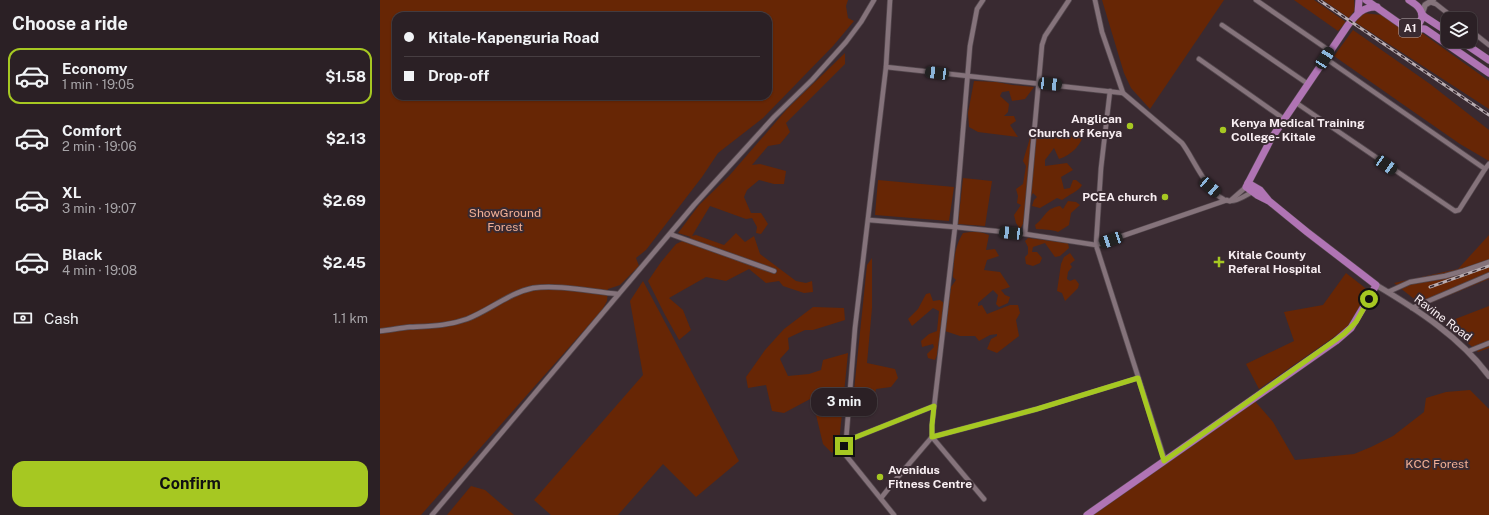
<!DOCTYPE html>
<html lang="en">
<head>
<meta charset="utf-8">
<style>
	body { margin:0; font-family:"Public Sans",sans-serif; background:#33282d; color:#f1f3f6; height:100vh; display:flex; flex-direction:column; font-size:15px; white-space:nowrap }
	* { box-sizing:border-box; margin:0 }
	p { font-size:13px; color:#a6a3a7 }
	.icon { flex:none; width:22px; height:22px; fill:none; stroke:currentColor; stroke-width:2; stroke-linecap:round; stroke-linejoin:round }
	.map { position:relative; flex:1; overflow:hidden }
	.details { display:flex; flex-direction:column; background:#2b2025; width:380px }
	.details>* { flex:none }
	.banner { position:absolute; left:12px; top:12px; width:380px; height:88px; border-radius:12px; box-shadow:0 1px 3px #0004,0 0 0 1px #473e42; display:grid; align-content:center; height:88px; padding:0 12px; background:#2b2025 }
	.fabs { position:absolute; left:1061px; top:12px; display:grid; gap:8px }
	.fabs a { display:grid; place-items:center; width:36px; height:36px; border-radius:8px; background:#2b2025; box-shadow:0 1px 3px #0004,0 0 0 1px #473e42; font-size:20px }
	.end { position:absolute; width:18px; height:18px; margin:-9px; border:5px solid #a6c822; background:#111; box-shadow:0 0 0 2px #111 }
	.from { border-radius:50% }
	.bubble { position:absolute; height:28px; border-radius:12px; background:#2b2025; box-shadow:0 1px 3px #0004,0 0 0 1px #473e42; font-size:13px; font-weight:700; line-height:28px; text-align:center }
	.car { position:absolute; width:12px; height:24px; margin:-12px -6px; border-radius:5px; box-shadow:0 0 3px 1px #0007; background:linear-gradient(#222 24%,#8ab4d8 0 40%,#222 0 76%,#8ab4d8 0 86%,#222 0) }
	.banner b { display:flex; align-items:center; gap:14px; height:38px; font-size:15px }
	.banner b+b { border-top:1px solid #473e42 }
	.banner i { width:10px; height:10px; background:#f1f3f6 }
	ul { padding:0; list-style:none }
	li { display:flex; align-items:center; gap:12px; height:56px; margin:0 8px 6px; padding:0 4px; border:2px solid transparent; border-radius:12px }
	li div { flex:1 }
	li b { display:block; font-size:15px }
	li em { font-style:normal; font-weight:700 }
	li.on { border-color:#a6c822 }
	li>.icon { width:36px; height:36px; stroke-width:1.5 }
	h2 { padding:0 12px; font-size:18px; line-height:48px }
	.pay { display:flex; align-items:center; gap:10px; height:44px; padding:0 12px; font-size:15px }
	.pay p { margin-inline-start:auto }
	.button { display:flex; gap:8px; margin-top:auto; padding:8px 12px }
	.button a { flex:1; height:46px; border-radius:12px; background:#a6c822; color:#111; font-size:16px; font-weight:700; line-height:46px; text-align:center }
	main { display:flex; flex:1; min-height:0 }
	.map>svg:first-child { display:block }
	.green { fill:#672605; fill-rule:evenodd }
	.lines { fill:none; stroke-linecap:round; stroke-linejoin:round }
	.minor-casing { stroke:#53474d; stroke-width:6 }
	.tertiary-casing { stroke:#53474d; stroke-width:7 }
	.trunk-casing { stroke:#53474d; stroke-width:8 }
	.minor { stroke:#85737b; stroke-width:4.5 }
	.tertiary { stroke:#85737b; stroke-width:5.5 }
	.trunk { stroke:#b074b4; stroke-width:7 }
	.rail-casing { stroke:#b8acb1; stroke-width:3 }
	.rail { stroke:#392a31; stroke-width:1.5; stroke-dasharray:4.5; stroke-linecap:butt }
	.route { stroke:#a6c822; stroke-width:5 }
	.poi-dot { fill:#a6c822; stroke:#392a31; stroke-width:1.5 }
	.labels { text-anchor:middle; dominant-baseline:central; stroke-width:4; stroke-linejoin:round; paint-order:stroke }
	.shield { fill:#392a31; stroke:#beb2b7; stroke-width:1 }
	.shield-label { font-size:11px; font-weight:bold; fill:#f7edf1 }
	.poi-label { font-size:12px; font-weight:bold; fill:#f7edf1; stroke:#392a31; text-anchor:start }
	.park-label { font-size:12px; fill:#f1af95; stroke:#392a31 }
	.street-label { font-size:12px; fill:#f7edf1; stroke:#392a31 }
</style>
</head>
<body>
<main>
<section class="details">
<h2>Choose a ride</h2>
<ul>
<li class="on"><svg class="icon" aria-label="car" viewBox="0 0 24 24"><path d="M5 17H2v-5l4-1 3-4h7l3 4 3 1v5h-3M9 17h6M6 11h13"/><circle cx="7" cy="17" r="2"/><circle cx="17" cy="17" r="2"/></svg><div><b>Economy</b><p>1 min · 19:05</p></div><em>$1.58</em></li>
<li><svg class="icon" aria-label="car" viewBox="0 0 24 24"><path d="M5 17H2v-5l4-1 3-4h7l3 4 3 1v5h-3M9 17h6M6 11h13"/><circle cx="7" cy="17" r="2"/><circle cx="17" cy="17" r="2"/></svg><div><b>Comfort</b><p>2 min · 19:06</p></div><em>$2.13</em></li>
<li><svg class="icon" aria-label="car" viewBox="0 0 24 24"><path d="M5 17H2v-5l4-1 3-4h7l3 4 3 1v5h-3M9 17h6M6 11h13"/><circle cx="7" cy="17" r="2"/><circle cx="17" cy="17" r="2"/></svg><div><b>XL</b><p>3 min · 19:07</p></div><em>$2.69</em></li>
<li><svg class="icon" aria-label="car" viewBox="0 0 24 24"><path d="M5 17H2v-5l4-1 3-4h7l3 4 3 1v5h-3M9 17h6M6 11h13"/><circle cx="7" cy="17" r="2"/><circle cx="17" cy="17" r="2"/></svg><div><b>Black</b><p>4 min · 19:08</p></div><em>$2.45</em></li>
</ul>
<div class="pay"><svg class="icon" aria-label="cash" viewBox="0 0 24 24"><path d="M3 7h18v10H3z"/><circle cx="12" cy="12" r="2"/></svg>Cash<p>1.1 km</p></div>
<div class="button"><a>Confirm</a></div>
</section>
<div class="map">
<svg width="1109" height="515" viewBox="0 0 1109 515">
	<rect width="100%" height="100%" fill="#392a31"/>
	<g class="green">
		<path d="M0 0H468L466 6 468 18 474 21 453 46 383 118 338 153 322 177 266 250 256 258 259 266 240 285 228 289 227 301 222 310 41 515H0ZM16 16H388V96H16Z"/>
		<polygon points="722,0 844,0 770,109 751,88 744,73"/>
		<polygon points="914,0 934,0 966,22 958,31"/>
		<polygon points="943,0 974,0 975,10 969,18"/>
		<polygon points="982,13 1002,15 1027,33 1042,33 1109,81 1109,109 975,22"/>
		<polygon points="973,30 1050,84 1109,130 1109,161 1080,144 1021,103 954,56"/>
		<polygon points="465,53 465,64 406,123 410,132 400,144 388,146 372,165 380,164 406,171 404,184 394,184 379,180 367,190 364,197 371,213 381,213 388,224 381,234 376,233 377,227 372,218 366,219 330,206 312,236 316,235 344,245 356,233 365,242 374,236 380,254 416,281 426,283 432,281 433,292 424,293 403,286 399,281 386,283 369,269 346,281 326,277 289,298 303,310 311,330 299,340 285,315 268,281 281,262 296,244 311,237 298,233 319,205 349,176 407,109"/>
		<polygon points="594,81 617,82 632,85 654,87 645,99 632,101 629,91 622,92 620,96 629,104 628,112 624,116 634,116 636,121 630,125 638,137 598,132 589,127 588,113"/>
		<path d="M696 131H705C702 144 692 155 679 159L674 148 665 160V166L687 163 693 170 681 177 684 189 690 188 693 180H696L702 185C700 190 687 196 682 200L677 198 660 208 652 206 654 200 657 197 653 193 645 206 644 222 640 229 636 223 634 215 641 205 637 203 638 196 636 189 643 184 646 166 643 161 650 138 684 135Z"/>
		<polygon points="583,178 612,181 605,226 578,224"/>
		<polygon points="498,180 574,187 569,221 495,215"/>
		<path d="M688 201 696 202 700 205 691 213 689 225 678 232C671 229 664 230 656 229L655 225C666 217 664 209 680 206L683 209Z"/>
		<path d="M598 231 609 235 606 250 615 249 619 256 607 260 604 270 620 272 630 287 621 290 625 295 630 297 628 303 619 307 616 304 618 295 613 290 598 303V306L602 305 607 314 630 305H638L640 313 636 320 639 336 617 353 607 349 611 339 617 336V334L610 335 599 341 595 336H580L565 331 571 287 576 280 573 277C574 260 574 248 583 233Z"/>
		<polygon points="1109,235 1109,279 1043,306 1014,283 1078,269"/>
		<polygon points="648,238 688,243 689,248 680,256 675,257 665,243 653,247 652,252 657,252 662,258 660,263 653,266 646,264 645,257 648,254 648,247 645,241"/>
		<polygon points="690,253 695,260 690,264 692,267 688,272 687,279 690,281 695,279 699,284 698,288 685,301 682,293 677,291 681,264 684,257"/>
		<polygon points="492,258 492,308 487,363 515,369 518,378 511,387 496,389 492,405 473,400 487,265"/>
		<polygon points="966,273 989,291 967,328 879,389 866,364 914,341 904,312 943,305"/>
		<polygon points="263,281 359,461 316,497 283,464 238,515 171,515 154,500 263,375 250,301"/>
		<polygon points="550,293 553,301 560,300 564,303 557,355 555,360 548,358 547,354 554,347 553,344 542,347 541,341 549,334 557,331 559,311 553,308 532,326 528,319 538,309 546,294"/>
		<polygon points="1109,306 1109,348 1098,352 1065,323"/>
		<polygon points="433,307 464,308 465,320 433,330 425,330 408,338 409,349 400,359 408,376 429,374 441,370 443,360 468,353 459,443 452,453 443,444 432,398 404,413 392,411 386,385 368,388 366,377 385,350 404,329"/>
		<polygon points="1090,390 1109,409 1109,515 709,515 873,399 893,422 915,460 974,454 991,447 1013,436 1044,412 1046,398 1066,392"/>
		<polygon points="91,486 105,490 134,515 67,515"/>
	</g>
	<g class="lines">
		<defs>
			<g id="minor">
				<polyline points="510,0 506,67 743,93"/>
				<polyline points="603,0 597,9 590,46 575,227 645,234 716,245 785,461"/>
				<path d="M715 0 722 32 743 93 802 143C813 157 829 198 849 201 857 202 866 195 872 192"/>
				<polyline points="876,0 950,51"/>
				<polyline points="1050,2 1056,4 1075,19"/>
				<polyline points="842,25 928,84"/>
				<polyline points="1090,30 1109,45"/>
				<polyline points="945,58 1105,169 1109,164"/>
				<polyline points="819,59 904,119"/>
				<polyline points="506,67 475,328 466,441 463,450 464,453 514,515"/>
				<polyline points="730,91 721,168 716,245 847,200"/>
				<polyline points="915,102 1075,211 1079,210 1105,169"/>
				<polyline points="850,201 866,187"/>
				<polyline points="489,220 575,227 552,425 552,437 604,499"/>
				<polyline points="290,234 394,271"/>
				<polyline points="645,234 662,45 665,36 689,0"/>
				<polyline points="1008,292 1030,282 1065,276 1083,271 1109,262"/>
				<polyline points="1032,308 1109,275"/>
				<path d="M0 331C10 330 20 328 30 327 50 326 68 326 87 319 110 310 129 293 153 288 178 284 213 292 238 294"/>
				<polyline points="1089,351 1109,343"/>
				<polyline points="466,441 554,406"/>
				<polyline points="501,498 517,478 552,437 657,409 758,378"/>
				<polyline points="52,515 314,205 394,117 432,80 466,42 481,22 494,0"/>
			</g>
			<g id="tertiary">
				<polyline points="1042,14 1045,5 1053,0"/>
				<path d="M996 285C1038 310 1080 337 1109 376"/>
			</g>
			<g id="trunk">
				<path d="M986 0 1026 28C1037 29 1047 19 1039 8 1037 5 1032 2 1029 0"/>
				<polyline points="978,13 979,0"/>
				<polyline points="1042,14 1045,17 1068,32"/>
				<polyline points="1033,28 1045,29 1109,73"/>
				<polyline points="1081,41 1109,60"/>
				<path d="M887 200 877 195 866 187 891 139 968 25C976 15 983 6 997 7"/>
				<polyline points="707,515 956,341 971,328 993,291 996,285 927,232 889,201 880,190 868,183"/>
			</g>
		</defs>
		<use href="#minor" class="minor-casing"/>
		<use href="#tertiary" class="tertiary-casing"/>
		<use href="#trunk" class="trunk-casing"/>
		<use href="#minor" class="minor"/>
		<use href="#tertiary" class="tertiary"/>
		<use href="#trunk" class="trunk"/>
		<defs>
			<g id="rail">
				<polyline points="939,0 1109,115"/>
				<polyline points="1050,287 1109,266"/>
			</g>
		</defs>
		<use href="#rail" class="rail-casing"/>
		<use href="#rail" class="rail"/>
	</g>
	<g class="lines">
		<polyline class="route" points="464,446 466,441 554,406 552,425 552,437 657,409 758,378 784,461 964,334 976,322 989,299"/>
	</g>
	<g class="poi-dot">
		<circle cx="750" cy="126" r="4"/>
		<circle cx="843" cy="130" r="4"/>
		<circle cx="785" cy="197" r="4"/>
		<path d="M837 256h4v4h4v4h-4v4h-4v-4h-4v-4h4z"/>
		<circle cx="500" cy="477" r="4"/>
	</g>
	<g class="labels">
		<rect class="shield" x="1019" y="19" width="22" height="18" rx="3"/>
		<g class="shield-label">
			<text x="1030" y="28">A1</text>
		</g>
		<g class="poi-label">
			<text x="742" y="119" text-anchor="end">Anglican<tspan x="742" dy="14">Church of Kenya</tspan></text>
			<text x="851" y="123">Kenya Medical Training<tspan x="851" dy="14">College- Kitale</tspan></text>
			<text x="777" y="197" text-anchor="end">PCEA church</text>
			<text x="848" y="255">Kitale County<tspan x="848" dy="14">Referal Hospital</tspan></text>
			<text x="508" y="470">Avenidus<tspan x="508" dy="14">Fitness Centre</tspan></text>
		</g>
		<g class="park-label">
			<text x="125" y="213">ShowGround<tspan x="125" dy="14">Forest</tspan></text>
			<text x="1057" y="464">KCC Forest</text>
		</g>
		<g class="street-label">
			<text transform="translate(1063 318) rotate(37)">Ravine Road</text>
		</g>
	</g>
</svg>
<div class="fabs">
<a><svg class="icon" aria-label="layers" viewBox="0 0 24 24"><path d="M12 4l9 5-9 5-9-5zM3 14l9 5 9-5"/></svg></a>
</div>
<i class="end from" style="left:989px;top:299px"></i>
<i class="end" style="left:464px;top:446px"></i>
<div class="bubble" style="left:431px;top:388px;width:66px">3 min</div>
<i class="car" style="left:945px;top:58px;rotate:33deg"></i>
<i class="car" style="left:557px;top:73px;rotate:277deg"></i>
<i class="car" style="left:670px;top:84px;rotate:96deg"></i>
<i class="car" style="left:1006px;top:165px;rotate:124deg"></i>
<i class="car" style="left:830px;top:187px;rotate:131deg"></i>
<i class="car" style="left:631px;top:233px;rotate:276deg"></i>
<i class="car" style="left:731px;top:240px;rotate:251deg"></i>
<div class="banner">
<b><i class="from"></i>Kitale-Kapenguria Road</b>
<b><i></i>Drop-off</b>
</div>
</div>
</main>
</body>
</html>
